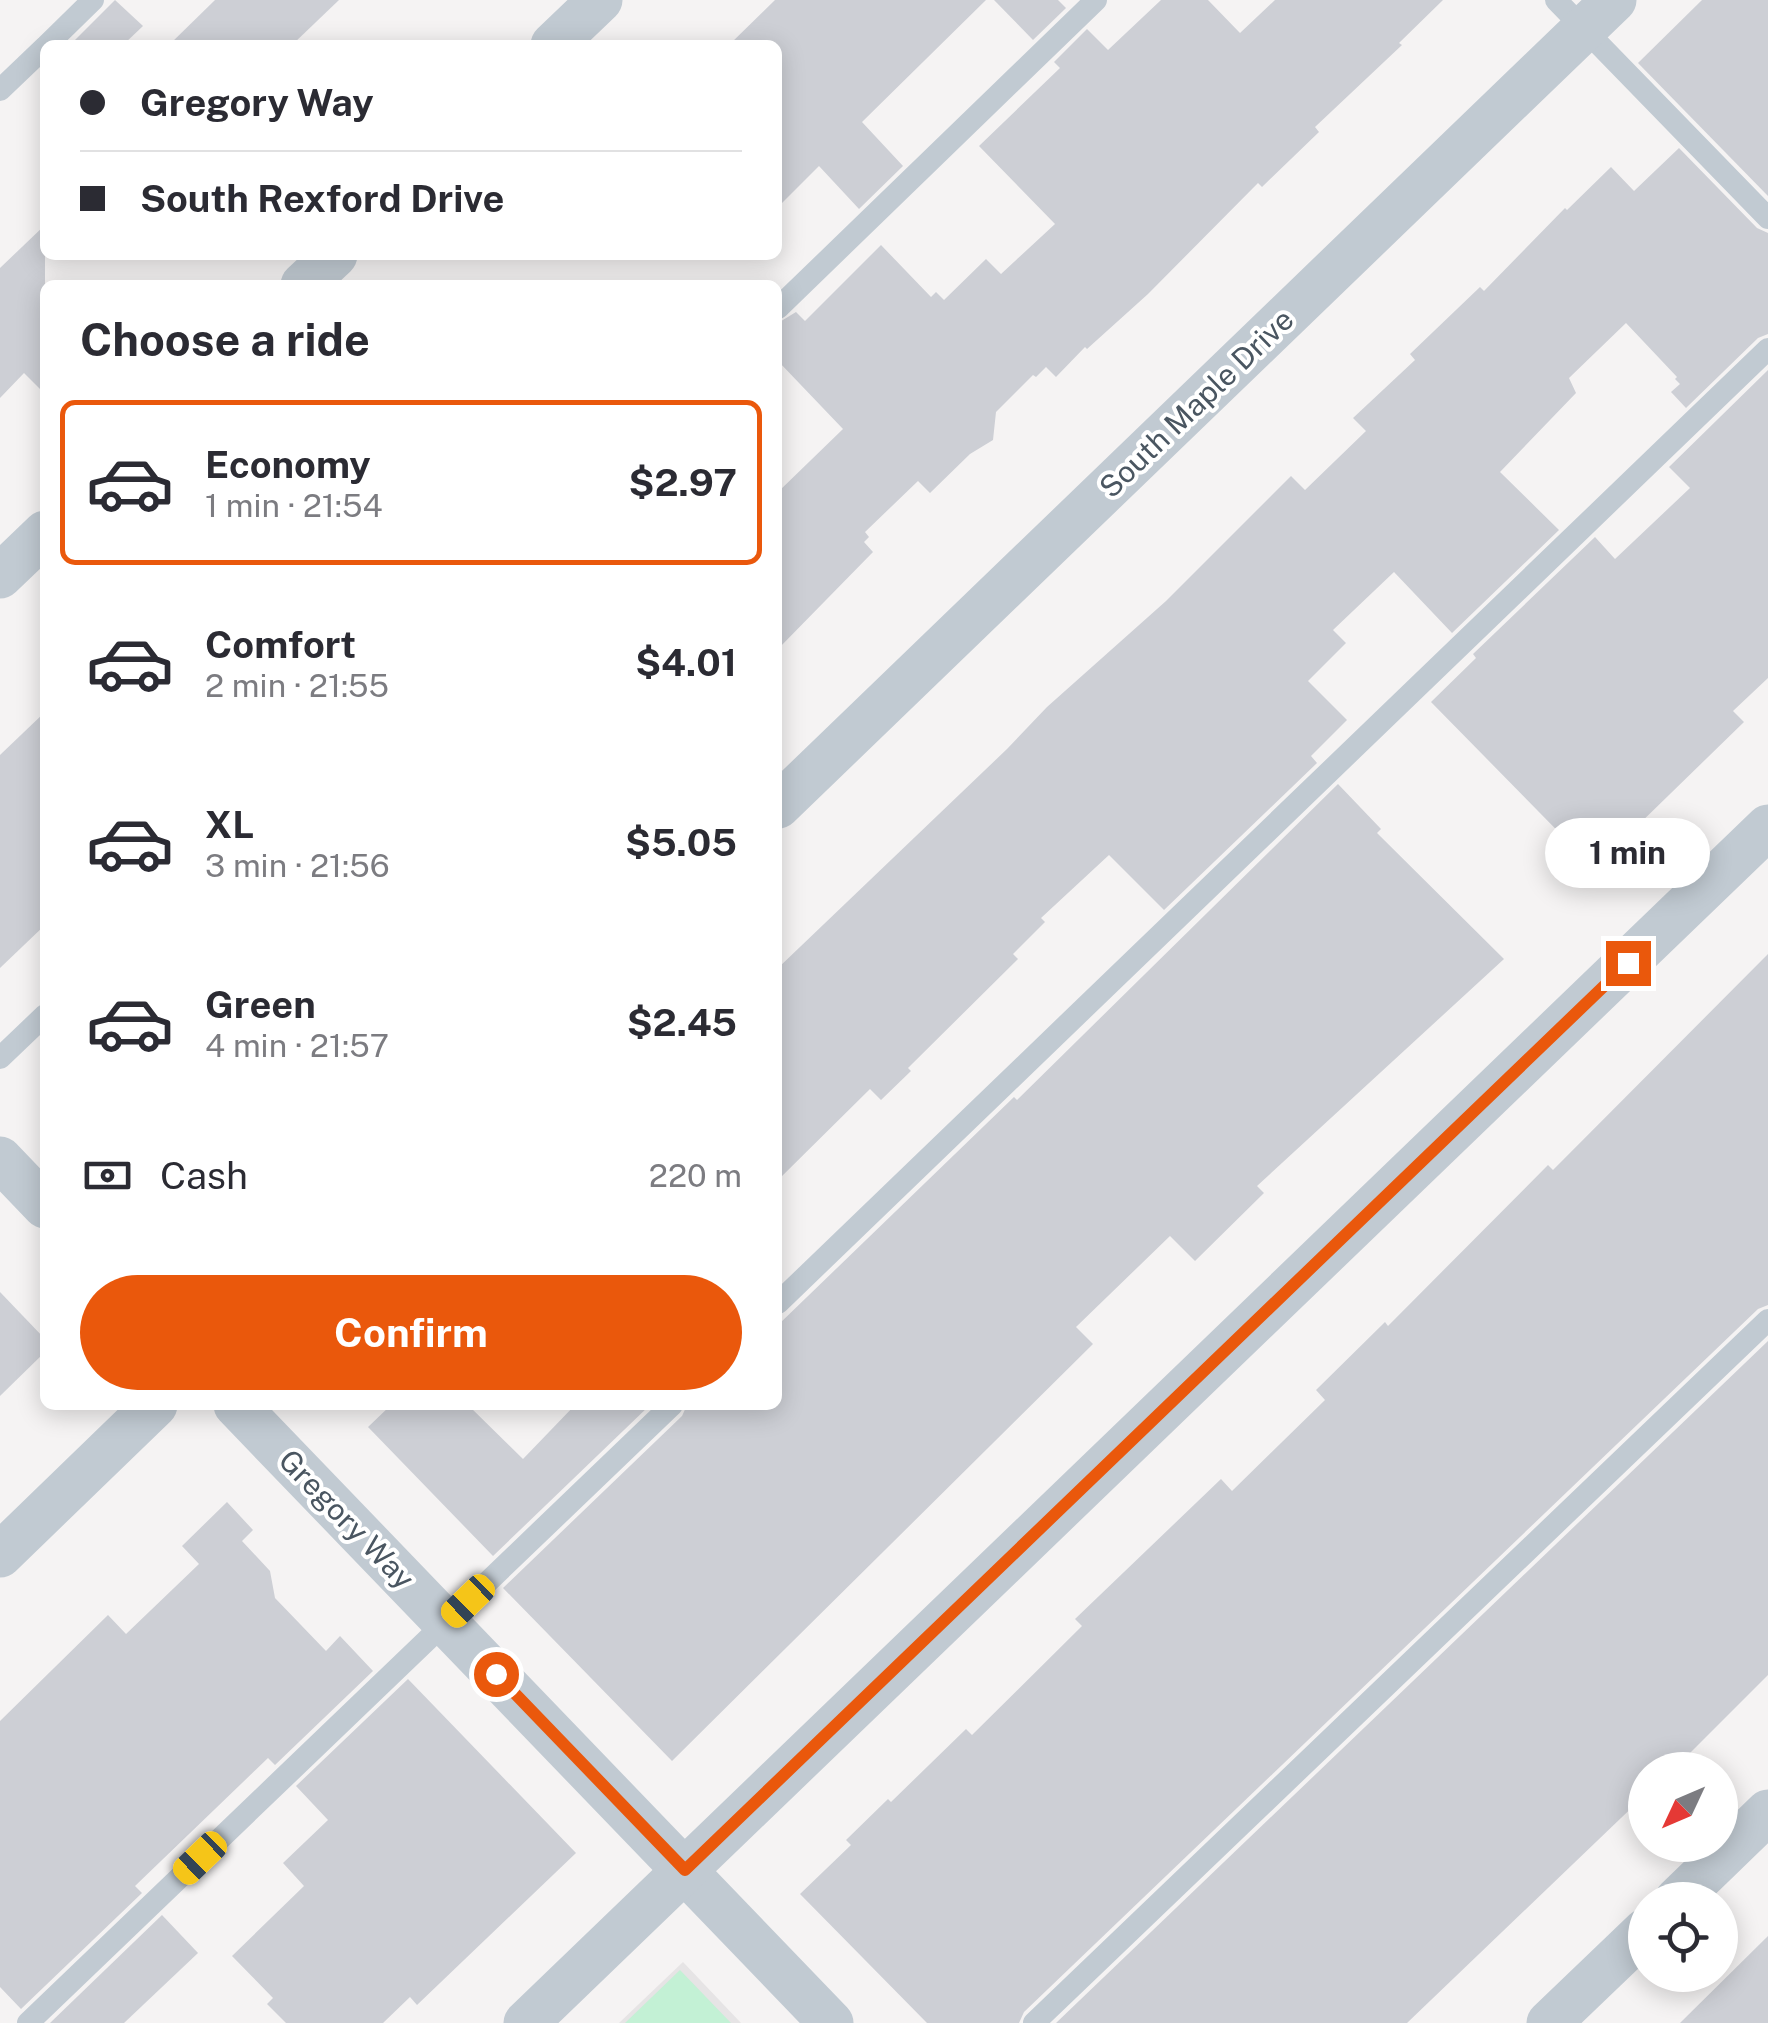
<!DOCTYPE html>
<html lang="en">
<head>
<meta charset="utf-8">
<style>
	body { margin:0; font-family:"Public Sans",sans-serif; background:#f2f2f3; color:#2b2b33; height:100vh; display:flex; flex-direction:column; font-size:38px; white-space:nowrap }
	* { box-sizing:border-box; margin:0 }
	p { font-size:32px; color:#7c7c81 }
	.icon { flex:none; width:55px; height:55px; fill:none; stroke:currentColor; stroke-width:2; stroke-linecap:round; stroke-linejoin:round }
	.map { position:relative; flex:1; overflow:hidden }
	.sheet { position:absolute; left:40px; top:280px; width:742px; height:1130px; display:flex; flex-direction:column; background:#fff; border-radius:15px; box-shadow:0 5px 25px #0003 }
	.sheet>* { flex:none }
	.banner { position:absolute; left:40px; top:40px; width:742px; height:220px; border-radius:15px; box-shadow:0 5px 25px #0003; display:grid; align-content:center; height:220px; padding:0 40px; background:#fff }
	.needle { width:65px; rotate:226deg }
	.controls { position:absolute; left:1628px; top:1752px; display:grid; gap:20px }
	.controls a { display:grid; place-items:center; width:110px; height:110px; border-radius:50%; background:#fff; box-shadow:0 5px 25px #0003; font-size:50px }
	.end { position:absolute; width:45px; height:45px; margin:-22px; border:12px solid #ea580c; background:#fff; box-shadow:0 0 0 5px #fff }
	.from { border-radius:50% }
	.bubble { position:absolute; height:70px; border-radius:35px; background:#fff; box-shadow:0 5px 25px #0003; font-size:32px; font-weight:700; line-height:70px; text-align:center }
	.car { position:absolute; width:30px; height:60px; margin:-30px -15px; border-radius:12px; box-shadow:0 0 8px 2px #0007; background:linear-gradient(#f5c518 24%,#345 0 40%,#f5c518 0 76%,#345 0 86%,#f5c518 0) }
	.banner b { display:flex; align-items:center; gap:35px; height:95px; font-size:38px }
	.banner b+b { border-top:2px solid #e1e1e2 }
	.banner i { width:25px; height:25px; background:#2b2b33 }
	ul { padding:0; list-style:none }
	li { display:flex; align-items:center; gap:30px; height:165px; margin:0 20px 15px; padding:0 20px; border:5px solid transparent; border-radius:15px }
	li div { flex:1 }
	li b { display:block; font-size:38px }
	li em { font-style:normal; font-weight:700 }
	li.current { border-color:#ea580c }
	li>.icon { width:90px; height:90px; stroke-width:1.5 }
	h2 { padding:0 40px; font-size:45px; line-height:120px }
	.pay { display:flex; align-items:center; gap:25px; height:110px; padding:0 40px; font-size:38px }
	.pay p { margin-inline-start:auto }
	.primary-button { display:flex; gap:20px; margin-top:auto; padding:20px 40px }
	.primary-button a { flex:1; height:115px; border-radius:60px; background:#ea580c; color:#fff; font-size:40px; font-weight:700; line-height:115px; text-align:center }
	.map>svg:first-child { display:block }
	.education { fill:#e6e4e5 }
	.green { fill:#c3f1d5 }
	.building { fill:#cdcfd5 }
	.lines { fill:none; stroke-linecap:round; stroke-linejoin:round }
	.lane { stroke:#c1cad2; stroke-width:22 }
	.street { stroke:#c1cad2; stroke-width:45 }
	.route { stroke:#ea580c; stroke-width:12 }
	.labels { text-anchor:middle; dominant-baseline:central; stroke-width:8; stroke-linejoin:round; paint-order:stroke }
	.street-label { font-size:30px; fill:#4a5661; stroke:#fff }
</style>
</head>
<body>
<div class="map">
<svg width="1768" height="2023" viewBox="0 0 1768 2023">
	<rect width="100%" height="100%" fill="#f5f3f3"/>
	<polygon class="education" points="683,1962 741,2023 619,2023"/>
	<polygon class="green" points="680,1970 731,2023 625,2023"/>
	<g class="building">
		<polygon points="115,0 143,26 123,45 70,45"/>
		<polygon points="215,0 339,0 292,45 169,45"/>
		<polygon points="775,0 986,0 862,122 903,166 859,209 819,166 778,207 778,45 729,45"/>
		<polygon points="994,0 1058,0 1066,8 1033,40"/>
		<polygon points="1161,0 1208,0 1240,33 1275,0 1443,0 1399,43 1402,45 1315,127 1319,132 1262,187 1258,183 1148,294 1087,349 1085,347 1056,377 1046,367 1036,377 1033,375 996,412 993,440 970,454 930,493 918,481 865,532 869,537 864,542 873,552 778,649 778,492 843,429 778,361 778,323 796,312 805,321 881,245 931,297 936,292 944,300 986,259 1001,274 1055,224 979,146 1060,68 1054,62 1087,29 1108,50"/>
		<polygon points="1702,0 1768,0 1768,196 1638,63"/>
		<polygon points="1679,148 1757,228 1768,233 1768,334 1758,338 1686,408 1671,392 1680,384 1675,379 1677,377 1626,323 1569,378 1576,393 1500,472 1559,530 1452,633 1394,572 1333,630 1346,643 1308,681 1347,720 1311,756 1317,763 1164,910 1109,855 1041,918 1045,922 1013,954 1018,959 908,1068 911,1071 881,1100 870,1089 778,1180 778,968 1007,749 1047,707 1166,601 1291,476 1305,490 1366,431 1353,418 1415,360 1410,354 1480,287 1484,291 1565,208 1567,210 1611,167 1634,191"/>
		<polygon points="45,225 45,394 24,373 0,398 0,268"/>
		<polygon points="1768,370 1768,678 1733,711 1744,722 1594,868 1431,702 1476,658 1473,654 1595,537 1615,559 1690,488 1669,467"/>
		<polygon points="45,712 45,925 0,968 0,755"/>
		<polygon points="1338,784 1381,829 1377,833 1504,959 1257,1186 1264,1193 1195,1261 1170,1236 1076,1327 1093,1344 672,1761 503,1588 682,1416 687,1405 778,1405 778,1325 1014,1097 1017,1100"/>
		<polygon points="1768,954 1768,1305 1758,1309 1024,2012 1019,2023 927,2023 800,1894 851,1845 846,1840 888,1799 891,1802 966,1729 972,1735 1082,1626 1075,1619 1221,1479 1232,1491 1325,1400 1316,1390 1385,1322 1388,1326 1548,1165 1553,1170"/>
		<polygon points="0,1292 45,1339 45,1352 0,1396"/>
		<polygon points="1768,1341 1768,1675 1681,1762 1671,1770 1645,1770 1645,1795 1407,2023 1056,2023"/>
		<polygon points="391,1405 468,1405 523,1459 575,1405 650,1405 493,1556 368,1427"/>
		<polygon points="227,1502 253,1530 242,1541 270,1571 275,1598 326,1651 340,1636 373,1671 275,1765 268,1758 135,1886 142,1893 21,2009 0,1987 0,1721 108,1615 126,1634 199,1564 182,1546"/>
		<polygon points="408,1679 576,1853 417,2005 410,1997 383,2023 286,2023 267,2004 273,1998 232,1956 304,1886 283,1863 328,1820 296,1786"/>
		<polygon points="162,1915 198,1953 124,2023 50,2023"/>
		<polygon points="1768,1936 1768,2023 1680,2023"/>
	</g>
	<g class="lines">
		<g class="lane">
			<polyline points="1556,0 1768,218"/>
			<polyline points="47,45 93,0"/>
			<polyline points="0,90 45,47"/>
			<polyline points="778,308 1096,0"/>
			<polyline points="0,1058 45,1015"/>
			<polyline points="778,1303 1768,349"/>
			<polyline points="28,2023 672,1405"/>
			<polyline points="1034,2023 1768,1320"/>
		</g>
		<g class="street">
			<polyline points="553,45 600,0"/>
			<polyline points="303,285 335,255"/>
			<polyline points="0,576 45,533"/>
			<polyline points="778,806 1614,0"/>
			<polyline points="0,1159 45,1206"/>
			<polyline points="236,1405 831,2023"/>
			<polyline points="0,1555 155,1405"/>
			<polyline points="1677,1900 1768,1812"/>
			<polyline points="526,2023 1768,827"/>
			<polyline points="1549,2023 1645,1931"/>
		</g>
	</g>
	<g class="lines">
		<polyline class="route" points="496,1674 685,1870 1628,963"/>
	</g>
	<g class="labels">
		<g class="street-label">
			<text transform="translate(1196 403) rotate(-44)">South Maple Drive</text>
			<text transform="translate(347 1519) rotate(46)">Gregory Way</text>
		</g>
	</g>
</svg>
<div class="controls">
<a><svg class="needle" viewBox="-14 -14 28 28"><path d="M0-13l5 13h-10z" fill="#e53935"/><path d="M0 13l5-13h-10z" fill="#7c7c81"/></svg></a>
<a><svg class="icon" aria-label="locate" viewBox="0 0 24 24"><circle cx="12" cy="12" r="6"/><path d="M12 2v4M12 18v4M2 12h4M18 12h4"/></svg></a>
</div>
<i class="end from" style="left:496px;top:1674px"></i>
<i class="end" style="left:1628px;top:963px"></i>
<div class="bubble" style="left:1545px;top:818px;width:165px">1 min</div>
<i class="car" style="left:468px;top:1601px;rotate:226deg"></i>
<i class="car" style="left:200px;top:1858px;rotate:226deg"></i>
<div class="banner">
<b><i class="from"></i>Gregory Way</b>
<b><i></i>South Rexford Drive</b>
</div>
<section class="sheet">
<h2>Choose a ride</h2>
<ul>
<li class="current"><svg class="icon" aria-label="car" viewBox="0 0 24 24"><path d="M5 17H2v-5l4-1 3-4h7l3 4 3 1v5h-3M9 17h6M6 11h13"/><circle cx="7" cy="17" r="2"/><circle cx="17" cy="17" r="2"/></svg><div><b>Economy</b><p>1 min · 21:54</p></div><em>$2.97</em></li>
<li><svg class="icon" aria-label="car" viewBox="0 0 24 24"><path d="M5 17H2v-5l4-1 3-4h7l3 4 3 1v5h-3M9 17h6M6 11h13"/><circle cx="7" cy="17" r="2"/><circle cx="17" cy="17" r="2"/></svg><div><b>Comfort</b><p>2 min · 21:55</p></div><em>$4.01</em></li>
<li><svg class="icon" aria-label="car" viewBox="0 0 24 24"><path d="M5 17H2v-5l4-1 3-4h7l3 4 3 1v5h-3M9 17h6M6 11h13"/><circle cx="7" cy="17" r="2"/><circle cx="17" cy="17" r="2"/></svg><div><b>XL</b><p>3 min · 21:56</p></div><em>$5.05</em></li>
<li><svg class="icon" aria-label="car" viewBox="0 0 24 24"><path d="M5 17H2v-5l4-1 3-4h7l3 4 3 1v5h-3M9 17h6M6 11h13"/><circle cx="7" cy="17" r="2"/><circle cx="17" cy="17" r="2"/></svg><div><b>Green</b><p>4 min · 21:57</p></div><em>$2.45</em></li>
</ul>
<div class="pay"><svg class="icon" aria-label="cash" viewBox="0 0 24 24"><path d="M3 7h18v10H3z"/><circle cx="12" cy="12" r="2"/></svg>Cash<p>220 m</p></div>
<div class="primary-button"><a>Confirm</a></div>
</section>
</div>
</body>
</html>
